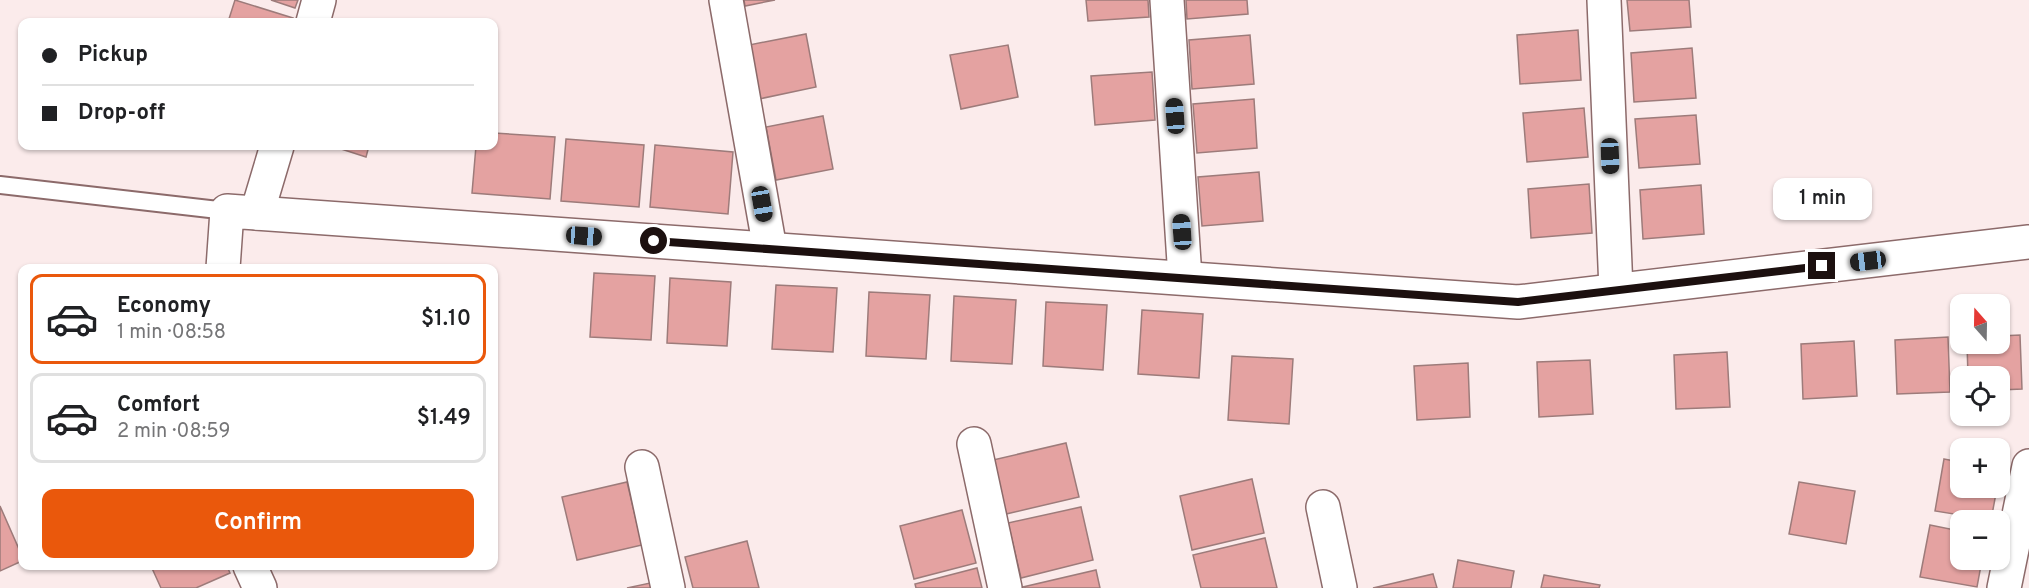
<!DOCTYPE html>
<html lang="en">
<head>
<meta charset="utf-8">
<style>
	body { margin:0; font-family:Overpass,sans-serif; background:#f6f6f6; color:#202124; height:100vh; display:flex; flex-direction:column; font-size:22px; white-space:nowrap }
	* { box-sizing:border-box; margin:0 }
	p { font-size:20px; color:#757577 }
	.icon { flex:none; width:33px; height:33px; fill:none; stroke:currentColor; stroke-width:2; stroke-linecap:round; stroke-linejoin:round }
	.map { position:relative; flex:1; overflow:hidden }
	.details { position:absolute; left:18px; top:264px; width:480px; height:306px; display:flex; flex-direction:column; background:#fff; border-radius:12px; box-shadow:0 2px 4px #0004 }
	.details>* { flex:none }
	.top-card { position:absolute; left:18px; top:18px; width:480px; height:132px; border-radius:12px; box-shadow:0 2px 4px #0004; display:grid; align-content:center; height:132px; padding:0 24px; background:#fff }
	.needle { width:39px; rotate:340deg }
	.buttons { position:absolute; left:1950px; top:294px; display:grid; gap:12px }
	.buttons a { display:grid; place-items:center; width:60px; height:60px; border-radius:12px; background:#fff; box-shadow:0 2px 4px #0004; font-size:30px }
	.end { position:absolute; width:27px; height:27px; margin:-14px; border:8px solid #1c100f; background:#fff; box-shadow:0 0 0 3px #fff }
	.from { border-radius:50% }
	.bubble { position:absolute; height:42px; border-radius:12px; background:#fff; box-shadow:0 2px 4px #0004; font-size:20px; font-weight:600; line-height:42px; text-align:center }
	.car { position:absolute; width:18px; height:36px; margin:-18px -9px; border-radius:8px; box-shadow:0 0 4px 2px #0007; background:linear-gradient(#222 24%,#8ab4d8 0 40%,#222 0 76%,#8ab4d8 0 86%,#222 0) }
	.top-card b { display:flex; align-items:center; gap:21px; height:57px; font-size:22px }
	.top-card b+b { border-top:2px solid #e0e0e0 }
	.top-card i { width:15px; height:15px; background:#202124 }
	ul { padding:10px 0 0; list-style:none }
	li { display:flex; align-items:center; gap:18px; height:90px; margin:0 12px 9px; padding:0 12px; border:3px solid #e0e0e0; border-radius:12px }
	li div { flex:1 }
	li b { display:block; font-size:22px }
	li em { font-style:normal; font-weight:600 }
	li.selected { border-color:#ea580c }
	li>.icon { width:54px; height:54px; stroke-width:1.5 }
	.action { display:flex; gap:12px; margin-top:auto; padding:12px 24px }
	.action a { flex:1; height:69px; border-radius:12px; background:#ea580c; color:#fff; font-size:24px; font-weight:600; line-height:69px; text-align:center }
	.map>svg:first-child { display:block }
	.building { fill:#e4a2a1; stroke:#9d7b7a; stroke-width:1.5 }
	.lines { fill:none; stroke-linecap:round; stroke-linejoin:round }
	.lane-casing { stroke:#8c6a6a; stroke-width:20 }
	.street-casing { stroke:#8c6a6a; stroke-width:36 }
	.lane { stroke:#fff; stroke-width:16 }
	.street { stroke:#fff; stroke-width:33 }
	.route { stroke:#1c100f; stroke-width:8 }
</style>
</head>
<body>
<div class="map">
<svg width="2029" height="588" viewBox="0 0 2029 588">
	<rect width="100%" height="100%" fill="#fbebeb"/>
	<g class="building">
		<polygon points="235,0 293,18 291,22 228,22"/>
		<polygon points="271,0 298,0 295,8"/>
		<polygon points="744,0 775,0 745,6"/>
		<polygon points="1086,0 1148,0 1149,17 1088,21"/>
		<polygon points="1186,0 1247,0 1248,14 1187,19"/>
		<polygon points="1627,0 1689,0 1691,27 1630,31"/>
		<polygon points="1578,30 1581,80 1520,84 1517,35"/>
		<polygon points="806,34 816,87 759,99 749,45"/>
		<polygon points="1250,35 1254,84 1192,89 1189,40"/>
		<polygon points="1008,45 1018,97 961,109 950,55"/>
		<polygon points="1692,48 1696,98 1634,102 1631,53"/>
		<polygon points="1152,72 1155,120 1095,125 1091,76"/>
		<polygon points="1254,99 1257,148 1197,153 1193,104"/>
		<polygon points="1584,108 1588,157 1527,162 1523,113"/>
		<polygon points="1696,115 1700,164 1639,168 1635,119"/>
		<polygon points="823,116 833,169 776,180 766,127"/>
		<polygon points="494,133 555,137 550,199 472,193 476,146 494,146"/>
		<polygon points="566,139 644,145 639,207 561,201"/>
		<polygon points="655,145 733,152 728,214 650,207"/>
		<polygon points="332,146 369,146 366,157"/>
		<polygon points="1259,172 1263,221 1202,226 1198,177"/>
		<polygon points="1589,184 1592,233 1531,238 1528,189"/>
		<polygon points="1701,185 1704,234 1643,239 1640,190"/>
		<polygon points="594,273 655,276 651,340 590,337"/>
		<polygon points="670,278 731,282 727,346 667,343"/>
		<polygon points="776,285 837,288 833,352 772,349"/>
		<polygon points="869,292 930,295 926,359 866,356"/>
		<polygon points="954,296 1016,300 1012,364 951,361"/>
		<polygon points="1046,302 1107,305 1103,370 1043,366"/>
		<polygon points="1142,310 1203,314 1199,378 1138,374"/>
		<polygon points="2020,335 2022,389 2000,390 2000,376 1968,376 1967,344 2000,344 2000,336"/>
		<polygon points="1948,337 1950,392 1897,394 1895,340"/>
		<polygon points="1854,341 1857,396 1803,399 1801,344"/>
		<polygon points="1727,352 1730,407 1676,409 1674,355"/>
		<polygon points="1232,356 1293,359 1289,424 1228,420"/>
		<polygon points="1590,360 1593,414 1539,417 1537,362"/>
		<polygon points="1468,363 1470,417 1417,420 1414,366"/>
		<polygon points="1066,443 1079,497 1006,514 993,460"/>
		<polygon points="1944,459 1960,462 1960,488 1997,488 1991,520 1935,511"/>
		<polygon points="1252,479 1264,533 1192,550 1180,496"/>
		<polygon points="627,482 642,545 577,560 562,497"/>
		<polygon points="1799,482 1855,491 1846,544 1789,534"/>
		<polygon points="0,506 22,556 22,561 0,571"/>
		<polygon points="1081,507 1093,560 1021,578 1008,523"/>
		<polygon points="962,510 976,563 914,579 900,526"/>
		<polygon points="1930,525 1960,531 1960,560 1982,560 1977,587 1920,577"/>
		<polygon points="1265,538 1277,588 1201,588 1193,555"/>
		<polygon points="747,541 759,588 693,588 685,557"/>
		<polygon points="1458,560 1514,571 1511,588 1453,588"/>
		<polygon points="151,566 227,566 230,573 196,588 161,588"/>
		<polygon points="977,568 982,588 916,588 915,584"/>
		<polygon points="1096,570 1100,588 1024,588 1023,587"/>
		<polygon points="1433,574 1437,588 1373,588"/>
		<polygon points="1544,575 1600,585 1599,588 1541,588"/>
		<polygon points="650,583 652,588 627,588"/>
	</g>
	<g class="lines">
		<defs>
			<polyline id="lane" points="0,185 227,211"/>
			<g id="street">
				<polyline points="726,0 770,249"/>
				<polyline points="1167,0 1185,278"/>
				<polyline points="1604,0 1616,290"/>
				<polyline points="313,22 319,0"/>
				<polyline points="257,213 277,146"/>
				<polyline points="223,268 227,211 1518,302 2029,242"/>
				<polyline points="974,444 1005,588"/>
				<polyline points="642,467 668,588"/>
				<polyline points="1323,507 1340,588"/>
				<polyline points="250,566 260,588"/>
				<polyline points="2004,588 2029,466"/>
			</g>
		</defs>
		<use href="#lane" class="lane-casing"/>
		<use href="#street" class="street-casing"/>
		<use href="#lane" class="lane"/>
		<use href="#street" class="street"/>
	</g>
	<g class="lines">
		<polyline class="route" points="654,241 1518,302 1822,266"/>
	</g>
</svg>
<div class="buttons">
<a><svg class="needle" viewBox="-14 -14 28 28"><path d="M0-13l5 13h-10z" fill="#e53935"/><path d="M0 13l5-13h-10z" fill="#757577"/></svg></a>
<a><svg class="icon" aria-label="locate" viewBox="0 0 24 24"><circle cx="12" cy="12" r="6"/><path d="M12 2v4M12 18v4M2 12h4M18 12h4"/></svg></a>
<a>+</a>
<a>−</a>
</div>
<i class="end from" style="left:654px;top:241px"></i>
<i class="end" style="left:1822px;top:266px"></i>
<div class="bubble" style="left:1773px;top:178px;width:99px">1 min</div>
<i class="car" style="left:1175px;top:116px;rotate:356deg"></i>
<i class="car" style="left:1610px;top:156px;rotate:178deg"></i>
<i class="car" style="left:762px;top:204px;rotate:170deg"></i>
<i class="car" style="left:1182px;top:232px;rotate:356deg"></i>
<i class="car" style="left:584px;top:236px;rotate:94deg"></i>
<i class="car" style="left:1868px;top:261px;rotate:263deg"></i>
<div class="top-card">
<b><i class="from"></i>Pickup</b>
<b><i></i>Drop-off</b>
</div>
<section class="details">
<ul>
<li class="selected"><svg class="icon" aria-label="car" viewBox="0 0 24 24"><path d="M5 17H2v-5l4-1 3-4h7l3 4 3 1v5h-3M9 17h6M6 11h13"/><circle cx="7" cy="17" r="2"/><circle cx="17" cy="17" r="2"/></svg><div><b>Economy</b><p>1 min · 08:58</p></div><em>$1.10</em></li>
<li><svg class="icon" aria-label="car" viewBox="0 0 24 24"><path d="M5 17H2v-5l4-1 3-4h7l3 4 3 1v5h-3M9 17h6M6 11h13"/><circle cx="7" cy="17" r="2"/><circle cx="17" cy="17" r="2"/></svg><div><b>Comfort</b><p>2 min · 08:59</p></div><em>$1.49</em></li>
</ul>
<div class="action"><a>Confirm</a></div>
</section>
</div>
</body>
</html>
